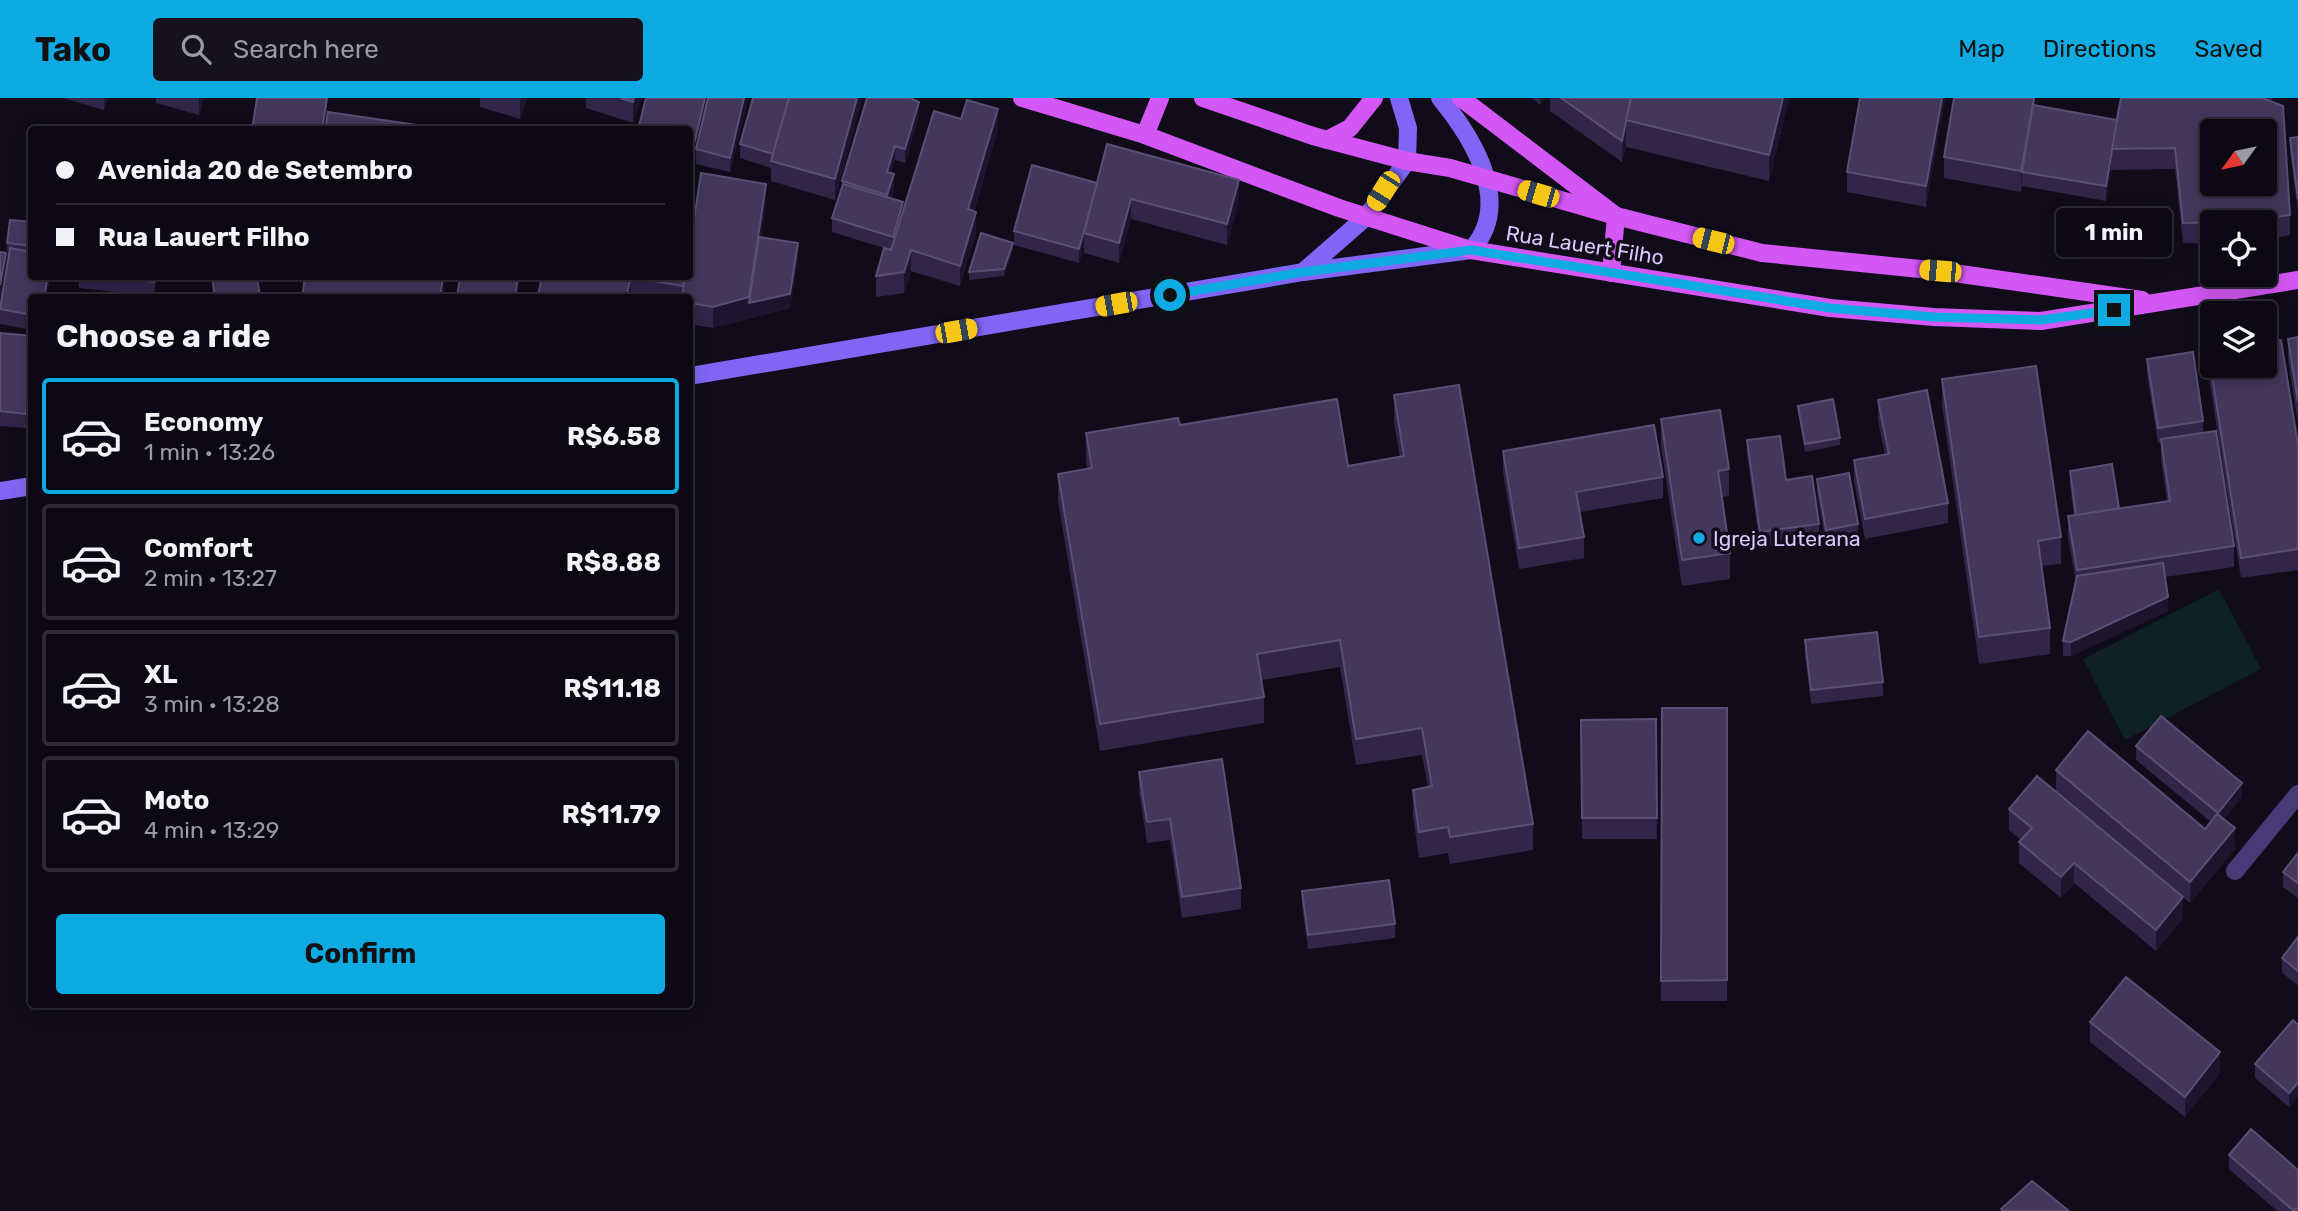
<!DOCTYPE html>
<html lang="en">
<head>
<meta charset="utf-8">
<style>
	body { margin:0; font-family:Rubik,sans-serif; background:#16121d; color:#f1f3f6; height:100vh; display:flex; flex-direction:column; font-size:26px; white-space:nowrap }
	* { box-sizing:border-box; margin:0 }
	p { font-size:23px; color:#9a9aa0 }
	.icon { flex:none; width:38px; height:38px; fill:none; stroke:currentColor; stroke-width:2; stroke-linecap:round; stroke-linejoin:round }
	.map { position:relative; flex:1; overflow:hidden }
	.details { position:absolute; left:28px; top:196px; width:665px; height:714px; display:flex; flex-direction:column; background:#0d0914; border-radius:7px; box-shadow:0 4px 18px #0003,0 0 0 2px #2d2a34 }
	.details>* { flex:none }
	.top-card { position:absolute; left:28px; top:28px; width:665px; height:154px; border-radius:7px; box-shadow:0 4px 18px #0003,0 0 0 2px #2d2a34; display:grid; align-content:center; height:154px; padding:0 28px; background:#0d0914 }
	.needle { width:46px; rotate:237deg }
	.tools { position:absolute; left:2200px; top:21px; display:grid; gap:14px }
	.tools a { display:grid; place-items:center; width:77px; height:77px; border-radius:7px; background:#0d0914; box-shadow:0 4px 18px #0003,0 0 0 2px #2d2a34; font-size:35px }
	.end { position:absolute; width:32px; height:32px; margin:-16px; border:9px solid #0eabe2; background:#111; box-shadow:0 0 0 4px #111 }
	.from { border-radius:50% }
	.bubble { position:absolute; height:49px; border-radius:7px; background:#0d0914; box-shadow:0 4px 18px #0003,0 0 0 2px #2d2a34; font-size:23px; font-weight:700; line-height:49px; text-align:center }
	.car { position:absolute; width:21px; height:42px; margin:-21px -10px; border-radius:9px; box-shadow:0 0 5px 2px #0007; background:linear-gradient(#f5c518 24%,#345 0 40%,#f5c518 0 76%,#345 0 86%,#f5c518 0) }
	.top-card b { display:flex; align-items:center; gap:24px; height:66px; font-size:26px }
	.top-card b+b { border-top:2px solid #2d2a34 }
	.top-card i { width:18px; height:18px; background:#f1f3f6 }
	ul { padding:0; list-style:none }
	li { display:flex; align-items:center; gap:21px; height:116px; margin:0 14px 10px; padding:0 14px; border:4px solid #2d2a34; border-radius:7px }
	li div { flex:1 }
	li b { display:block; font-size:26px }
	li em { font-style:normal; font-weight:700 }
	li.current { border-color:#0eabe2 }
	li>.icon { width:63px; height:63px; stroke-width:1.5 }
	h2 { padding:0 28px; font-size:32px; line-height:84px }
	.primary-button { display:flex; gap:14px; margin-top:auto; padding:14px 28px }
	.primary-button a { flex:1; height:80px; border-radius:7px; background:#0eabe2; color:#111; font-size:28px; font-weight:700; line-height:80px; text-align:center }
	header { display:flex; align-items:center; gap:42px; box-sizing:border-box; height:98px; padding:0 35px; background:#0eabe2; color:#111 }
	header strong { font-size:33px }
	nav { display:flex; gap:38px; margin-inline-start:auto; font-size:24px }
	.search { width:490px; height:63px; background:#16121d; display:flex; align-items:center; gap:18px; box-sizing:border-box; padding:0 24px; border-radius:7px; color:#9a9aa0; font-size:26px }
	.map>svg:first-child { display:block }
	.green { fill:#0f2124 }
	.lines { fill:none; stroke-linecap:round; stroke-linejoin:round }
	.lane { stroke:#463a77; stroke-width:18 }
	.secondary { stroke:#8166f5; stroke-width:18 }
	.primary { stroke:#d357f4; stroke-width:18 }
	.wall { fill:#312548 }
	.shaded-wall { fill:#1d142d }
	.building { fill:#43375b; stroke:#5a4e74; stroke-width:2; fill-rule:evenodd }
	.route { stroke:#0eabe2; stroke-width:9 }
	.poi-dot { fill:#0eabe2; stroke:#110c1a; stroke-width:2.5 }
	.labels { text-anchor:middle; dominant-baseline:central; stroke-width:7; stroke-linejoin:round; paint-order:stroke }
	.street-label { font-size:21px; fill:#d7c9fc; stroke:#110c1a }
	.poi-label { font-size:21px; fill:#d7c9fc; stroke:#110c1a; text-anchor:start }
</style>
</head>
<body>
<header>
<strong>Tako</strong>
<div class="search"><svg class="icon" aria-label="search" viewBox="0 0 24 24"><circle cx="10" cy="10" r="6"/><path d="M15 15l6 6"/></svg>Search here</div>
<nav><a>Map</a><a>Directions</a><a>Saved</a></nav>
</header>
<div class="map">
<svg width="2298" height="1113" viewBox="0 0 2298 1113">
	<rect width="100%" height="100%" fill="#110c1a"/>
	<polygon class="green" points="2219,491 2261,571 2125,642 2083,561"/>
	<g class="lines">
		<polyline class="lane" points="2235,773 2298,696"/>
		<g class="secondary">
			<polyline points="1303,174 1366,119 1407,63 1408,30 1399,0"/>
			<path d="M690 278 1303 174 1471 152C1514 106 1473 40 1440 0"/>
			<polyline points="0,393 32,388"/>
		</g>
		<g class="primary">
			<polyline points="1022,0 1145,37 1339,110 1471,152 1830,210 1934,219 2041,223 2298,182"/>
			<polyline points="1203,0 1313,38 1407,63 1450,70 1616,118 1762,155 1940,173 2142,202"/>
			<polyline points="1461,0 1616,118 1611,175"/>
			<polyline points="1145,37 1160,0"/>
			<polyline points="1327,42 1350,30 1374,0"/>
		</g>
	</g>
	<g class="wall">
		<polygon points="63,0 108,0 104,12"/>
		<polygon points="156,0 204,0 199,17 156,5"/>
		<polygon points="480,0 527,0 520,21 480,9"/>
		<polygon points="586,0 641,0 633,25 586,10"/>
		<polygon points="646,0 748,0 730,74 696,66 696,59 690,84 690,32"/>
		<polygon points="862,0 835,102 771,83 771,70 740,60 740,46"/>
		<polygon points="915,0 919,18 905,65 895,62 891,75 894,90 891,100 903,113 998,32 974,113 976,135 960,188 911,173 904,195 876,199 876,178 884,150 832,134 832,120 842,87 842,83"/>
		<polygon points="1531,0 1545,0 1540,7"/>
		<polygon points="1550,0 1789,0 1769,83 1626,49 1622,64 1550,13"/>
		<polygon points="1860,0 1945,0 1926,109 1847,94 1847,74"/>
		<polygon points="2035,0 2035,8 2117,22 2121,0 2273,0 2271,3 2290,117 2290,137 2264,142 2264,124 2212,124 2212,146 2183,145 2175,71 2111,72 2106,103 2022,88 2021,94 1944,80 1944,59"/>
		<polygon points="2298,39 2298,115 2290,54 2290,40"/>
		<polygon points="1097,85 1239,103 1227,147 1131,121 1119,165 1084,155 1084,147 1079,165 1014,147 1014,133"/>
		<polygon points="766,106 761,139 798,160 790,210 713,230 690,226 690,200 667,200 631,194 630,200 538,200 542,178 690,178 693,124"/>
		<polygon points="32,124 32,232 0,226 0,206 9,153 7,153 7,145"/>
		<polygon points="1013,153 1004,178 969,182 969,174"/>
		<polygon points="79,178 156,178 154,198 79,190"/>
		<polygon points="212,178 260,200 213,200"/>
		<polygon points="0,235 32,238 26,330 0,328"/>
		<polygon points="2298,239 2298,325 2288,261 2288,241"/>
		<polygon points="2208,253 2298,347 2298,472 2241,480 2208,274"/>
		<polygon points="2147,261 2203,323 2203,334 2234,448 2234,469 2165,479 2168,513 2071,558 2063,558 2063,543 2076,485 2068,439 2068,418 2074,418 2070,387 2070,373 2119,410 2167,403 2161,362 2161,344 2158,345 2147,276"/>
		<polygon points="1942,281 2061,439 2061,466 2041,468 2050,530 2050,556 1979,566 1942,307"/>
		<polygon points="1394,297 1533,726 1533,752 1450,766 1448,755 1419,760 1413,718 1413,692 1428,689 1422,657 1356,667 1340,569 1262,582 1264,599 1264,625 1100,653 1058,403 1058,376 1087,371 1086,362 1086,335 1180,327 1348,368 1400,359 1394,324"/>
		<polygon points="1878,302 1948,405 1948,425 1865,441 1854,383 1854,362 1885,357 1878,322"/>
		<polygon points="1798,308 1840,340 1840,347 1805,354 1798,315"/>
		<polygon points="1661,321 1729,371 1729,398 1722,399 1730,455 1730,481 1682,488 1661,348"/>
		<polygon points="1747,342 1786,382 1819,426 1819,441 1760,449 1747,357"/>
		<polygon points="1503,353 1663,379 1663,400 1580,414 1584,439 1584,460 1519,471 1503,374"/>
		<polygon points="1817,381 1858,426 1858,440 1826,446 1817,395"/>
		<polygon points="1805,542 1883,584 1883,598 1811,606 1805,556"/>
		<polygon points="1662,610 1727,610 1727,903 1661,903"/>
		<polygon points="1656,621 1657,741 1582,741 1581,622"/>
		<polygon points="2136,648 2242,699 2224,721 2235,751 2190,805 2183,799 2183,820 2156,853 2074,785 2061,800 2019,765 2019,744 2021,742 2009,732 2009,711 2159,779 2056,693 2056,672 2205,731 2211,724 2136,662"/>
		<polygon points="1139,674 1241,790 1241,811 1182,820 1170,742 1147,745 1139,694"/>
		<polygon points="2298,755 2298,800 2283,789 2283,774"/>
		<polygon points="1302,793 1395,826 1395,840 1308,851 1302,808"/>
		<polygon points="2298,839 2298,887 2282,875 2282,860"/>
		<polygon points="2090,924 2220,975 2185,1019 2090,944"/>
		<polygon points="2298,927 2298,999 2289,1009 2255,980 2255,966"/>
		<polygon points="2229,1057 2298,1113 2277,1113 2229,1071"/>
	</g>
	<g class="shaded-wall">
		<polygon points="104,0 108,0 104,12"/>
		<polygon points="199,0 204,0 199,17"/>
		<polygon points="327,0 327,13 324,32 322,32"/>
		<polygon points="520,0 527,0 520,21"/>
		<polygon points="634,0 641,0 633,25 633,4"/>
		<polygon points="705,0 710,0 696,51 696,59 690,84 690,63"/>
		<polygon points="744,0 748,0 730,74 730,60"/>
		<polygon points="857,0 862,0 862,2 835,102 835,81"/>
		<polygon points="1540,0 1545,0 1540,7"/>
		<polygon points="1783,0 1789,0 1769,83 1769,57"/>
		<polygon points="1942,0 1945,0 1926,109 1926,88"/>
		<polygon points="2034,0 2035,16 2022,74 2021,94 2021,73"/>
		<polygon points="919,4 919,18 905,65 905,51"/>
		<polygon points="998,11 998,32 968,132 968,111"/>
		<polygon points="1626,28 1626,49 1622,64 1622,43"/>
		<polygon points="895,48 895,62 887,88 887,74"/>
		<polygon points="2111,58 2111,72 2106,103 2106,88"/>
		<polygon points="894,76 894,90 887,111 887,97"/>
		<polygon points="1239,82 1239,103 1227,147 1227,126"/>
		<polygon points="1097,85 1084,135 1084,147 1079,165 1079,151"/>
		<polygon points="766,86 766,106 751,205 798,145 798,160 790,210 713,230 713,209"/>
		<polygon points="1131,101 1131,121 1119,165 1119,145"/>
		<polygon points="903,104 903,119 893,153 893,139"/>
		<polygon points="976,114 976,135 960,188 960,168"/>
		<polygon points="1013,145 1013,153 1004,178 1004,171"/>
		<polygon points="911,152 911,173 904,195 904,174"/>
		<polygon points="6,155 6,170 0,202 0,187"/>
		<polygon points="48,178 51,178 47,200 44,200"/>
		<polygon points="443,178 446,178 444,200 440,200"/>
		<polygon points="518,178 520,178 517,200 515,200"/>
		<polygon points="631,179 631,194 630,200 626,200"/>
		<polygon points="32,264 32,279 26,330 26,316"/>
		<polygon points="2168,499 2168,513 2071,558 2071,544"/>
		<polygon points="2242,685 2242,699 2218,730 2218,715"/>
		<polygon points="2235,730 2235,751 2190,805 2190,784"/>
		<polygon points="2074,765 2074,785 2061,800 2061,779"/>
		<polygon points="2183,799 2183,820 2156,853 2156,832"/>
		<polygon points="2220,954 2220,975 2185,1019 2185,999"/>
		<polygon points="2298,985 2298,999 2289,1009 2289,995"/>
	</g>
	<g class="building">
		<polygon points="257,0 327,0 322,32 252,32"/>
		<polygon points="620,0 634,0 633,4"/>
		<polygon points="646,0 705,0 690,63 690,32 638,32"/>
		<polygon points="708,0 744,0 730,60 696,51"/>
		<polygon points="753,0 789,0 773,56 740,46"/>
		<polygon points="789,0 857,0 835,81 771,63"/>
		<polygon points="867,0 912,0 912,1 919,4 905,51 895,48 887,74 894,76 887,97 842,83"/>
		<polygon points="1561,0 1631,0 1622,43"/>
		<polygon points="1631,0 1783,0 1769,57 1626,22"/>
		<polygon points="1860,0 1942,0 1926,88 1847,74"/>
		<polygon points="1954,0 2034,0 2021,73 1944,59"/>
		<path d="M2121 0H2262L2283 8 2290 117 2245 124 2183 125 2175 50 2111 51ZM2212 33H2264V86H2212Z"/>
		<polygon points="967,2 998,11 968,111 976,114 960,168 911,152 904,174 876,178 884,150 891,152 934,13 961,21"/>
		<polygon points="2033,7 2117,22 2106,88 2022,74"/>
		<polygon points="328,14 451,32 325,32"/>
		<polygon points="2298,39 2298,101 2290,40"/>
		<polygon points="1107,46 1239,82 1227,126 1131,101 1119,145 1084,135"/>
		<polygon points="1032,67 1097,85 1079,151 1014,133"/>
		<polygon points="701,75 766,86 749,199 713,209 690,205 690,200 682,200 685,178 690,178 690,148"/>
		<polygon points="843,86 903,104 893,139 832,120"/>
		<polygon points="10,122 32,124 32,148 7,145"/>
		<polygon points="690,124 693,124 690,148"/>
		<polygon points="981,135 1013,145 1004,171 969,174"/>
		<polygon points="759,139 798,145 790,196 749,205"/>
		<polygon points="10,150 32,154 32,178 48,178 44,200 32,200 32,217 0,211"/>
		<polygon points="0,154 6,155 0,187"/>
		<polygon points="105,178 154,178 154,184"/>
		<polygon points="212,178 257,178 260,200 215,200"/>
		<polygon points="305,178 443,178 440,200 302,200"/>
		<polygon points="460,178 518,178 515,200 457,200"/>
		<polygon points="542,178 685,178 683,188 631,179 626,200 544,200 538,198"/>
		<polygon points="0,235 32,238 32,264 26,316 0,313"/>
		<polygon points="2298,239 2298,304 2288,241"/>
		<polygon points="2281,242 2298,347 2298,451 2241,460 2208,253 2212,252 2212,268 2264,268 2264,244"/>
		<polygon points="2193,254 2203,323 2158,330 2147,261"/>
		<polygon points="2036,268 2061,439 2038,443 2050,530 1979,539 1942,281"/>
		<polygon points="1459,287 1533,726 1450,739 1448,729 1419,734 1413,692 1432,688 1422,630 1356,641 1340,542 1257,556 1264,599 1100,626 1058,376 1092,370 1086,335 1178,320 1180,327 1337,301 1348,368 1404,358 1394,297"/>
		<polygon points="1927,292 1948,405 1865,421 1854,362 1889,356 1878,302"/>
		<polygon points="1833,301 1840,340 1805,346 1798,308"/>
		<polygon points="1720,312 1729,371 1718,373 1730,455 1682,462 1661,321"/>
		<polygon points="1654,327 1663,379 1576,394 1584,439 1519,450 1503,353"/>
		<polygon points="2216,333 2234,448 2077,472 2068,418 2170,403 2161,341"/>
		<polygon points="1780,338 1786,382 1812,378 1819,426 1760,434 1747,342"/>
		<polygon points="2112,366 2119,410 2076,417 2070,373"/>
		<polygon points="1849,375 1858,426 1826,432 1817,381"/>
		<polygon points="2163,465 2168,499 2071,544 2063,543 2077,478"/>
		<polygon points="1877,534 1883,584 1811,592 1805,542"/>
		<polygon points="1662,610 1727,610 1727,882 1661,883"/>
		<polygon points="2161,618 2242,685 2218,715 2136,648"/>
		<polygon points="1656,621 1657,720 1582,720 1581,622"/>
		<polygon points="2088,633 2205,731 2217,716 2235,730 2190,784 2056,672"/>
		<polygon points="1222,661 1241,790 1182,799 1170,721 1147,724 1139,674"/>
		<polygon points="2037,678 2183,799 2156,832 2074,765 2061,779 2019,744 2032,730 2009,711"/>
		<polygon points="2298,755 2298,785 2283,774"/>
		<polygon points="1389,782 1395,826 1308,837 1302,793"/>
		<polygon points="2298,839 2298,873 2282,860"/>
		<polygon points="2126,879 2220,954 2185,999 2090,924"/>
		<polygon points="2293,922 2298,927 2298,985 2289,995 2255,966"/>
		<polygon points="2251,1031 2298,1072 2298,1112 2296,1110 2294,1113 2229,1057"/>
		<polygon points="2032,1083 2069,1113 2003,1113 2001,1111"/>
	</g>
	<g class="lines">
		<polyline class="route" points="1170,197 1303,174 1471,152 1830,210 1934,219 2041,222 2114,212"/>
	</g>
	<circle class="poi-dot" cx="1699" cy="440" r="7"/>
	<g class="labels">
		<g class="street-label">
			<text transform="translate(1585 147) rotate(9)">Rua Lauert Filho</text>
		</g>
		<g class="poi-label">
			<text x="1713" y="440">Igreja Luterana</text>
		</g>
	</g>
</svg>
<div class="tools">
<a><svg class="needle" viewBox="-14 -14 28 28"><path d="M0-13l5 13h-10z" fill="#e53935"/><path d="M0 13l5-13h-10z" fill="#9a9aa0"/></svg></a>
<a><svg class="icon" aria-label="locate" viewBox="0 0 24 24"><circle cx="12" cy="12" r="6"/><path d="M12 2v4M12 18v4M2 12h4M18 12h4"/></svg></a>
<a><svg class="icon" aria-label="layers" viewBox="0 0 24 24"><path d="M12 4l9 5-9 5-9-5zM3 14l9 5 9-5"/></svg></a>
</div>
<i class="end from" style="left:1170px;top:197px"></i>
<i class="end" style="left:2114px;top:212px"></i>
<div class="bubble" style="left:2056px;top:110px;width:116px">1 min</div>
<i class="car" style="left:1383px;top:93px;rotate:212deg"></i>
<i class="car" style="left:1538px;top:96px;rotate:286deg"></i>
<i class="car" style="left:1713px;top:143px;rotate:284deg"></i>
<i class="car" style="left:1940px;top:173px;rotate:275deg"></i>
<i class="car" style="left:1116px;top:206px;rotate:260deg"></i>
<i class="car" style="left:956px;top:233px;rotate:80deg"></i>
<div class="top-card">
<b><i class="from"></i>Avenida 20 de Setembro</b>
<b><i></i>Rua Lauert Filho</b>
</div>
<section class="details">
<h2>Choose a ride</h2>
<ul>
<li class="current"><svg class="icon" aria-label="car" viewBox="0 0 24 24"><path d="M5 17H2v-5l4-1 3-4h7l3 4 3 1v5h-3M9 17h6M6 11h13"/><circle cx="7" cy="17" r="2"/><circle cx="17" cy="17" r="2"/></svg><div><b>Economy</b><p>1 min · 13:26</p></div><em>R$6.58</em></li>
<li><svg class="icon" aria-label="car" viewBox="0 0 24 24"><path d="M5 17H2v-5l4-1 3-4h7l3 4 3 1v5h-3M9 17h6M6 11h13"/><circle cx="7" cy="17" r="2"/><circle cx="17" cy="17" r="2"/></svg><div><b>Comfort</b><p>2 min · 13:27</p></div><em>R$8.88</em></li>
<li><svg class="icon" aria-label="car" viewBox="0 0 24 24"><path d="M5 17H2v-5l4-1 3-4h7l3 4 3 1v5h-3M9 17h6M6 11h13"/><circle cx="7" cy="17" r="2"/><circle cx="17" cy="17" r="2"/></svg><div><b>XL</b><p>3 min · 13:28</p></div><em>R$11.18</em></li>
<li><svg class="icon" aria-label="car" viewBox="0 0 24 24"><path d="M5 17H2v-5l4-1 3-4h7l3 4 3 1v5h-3M9 17h6M6 11h13"/><circle cx="7" cy="17" r="2"/><circle cx="17" cy="17" r="2"/></svg><div><b>Moto</b><p>4 min · 13:29</p></div><em>R$11.79</em></li>
</ul>
<div class="primary-button"><a>Confirm</a></div>
</section>
</div>
</body>
</html>
